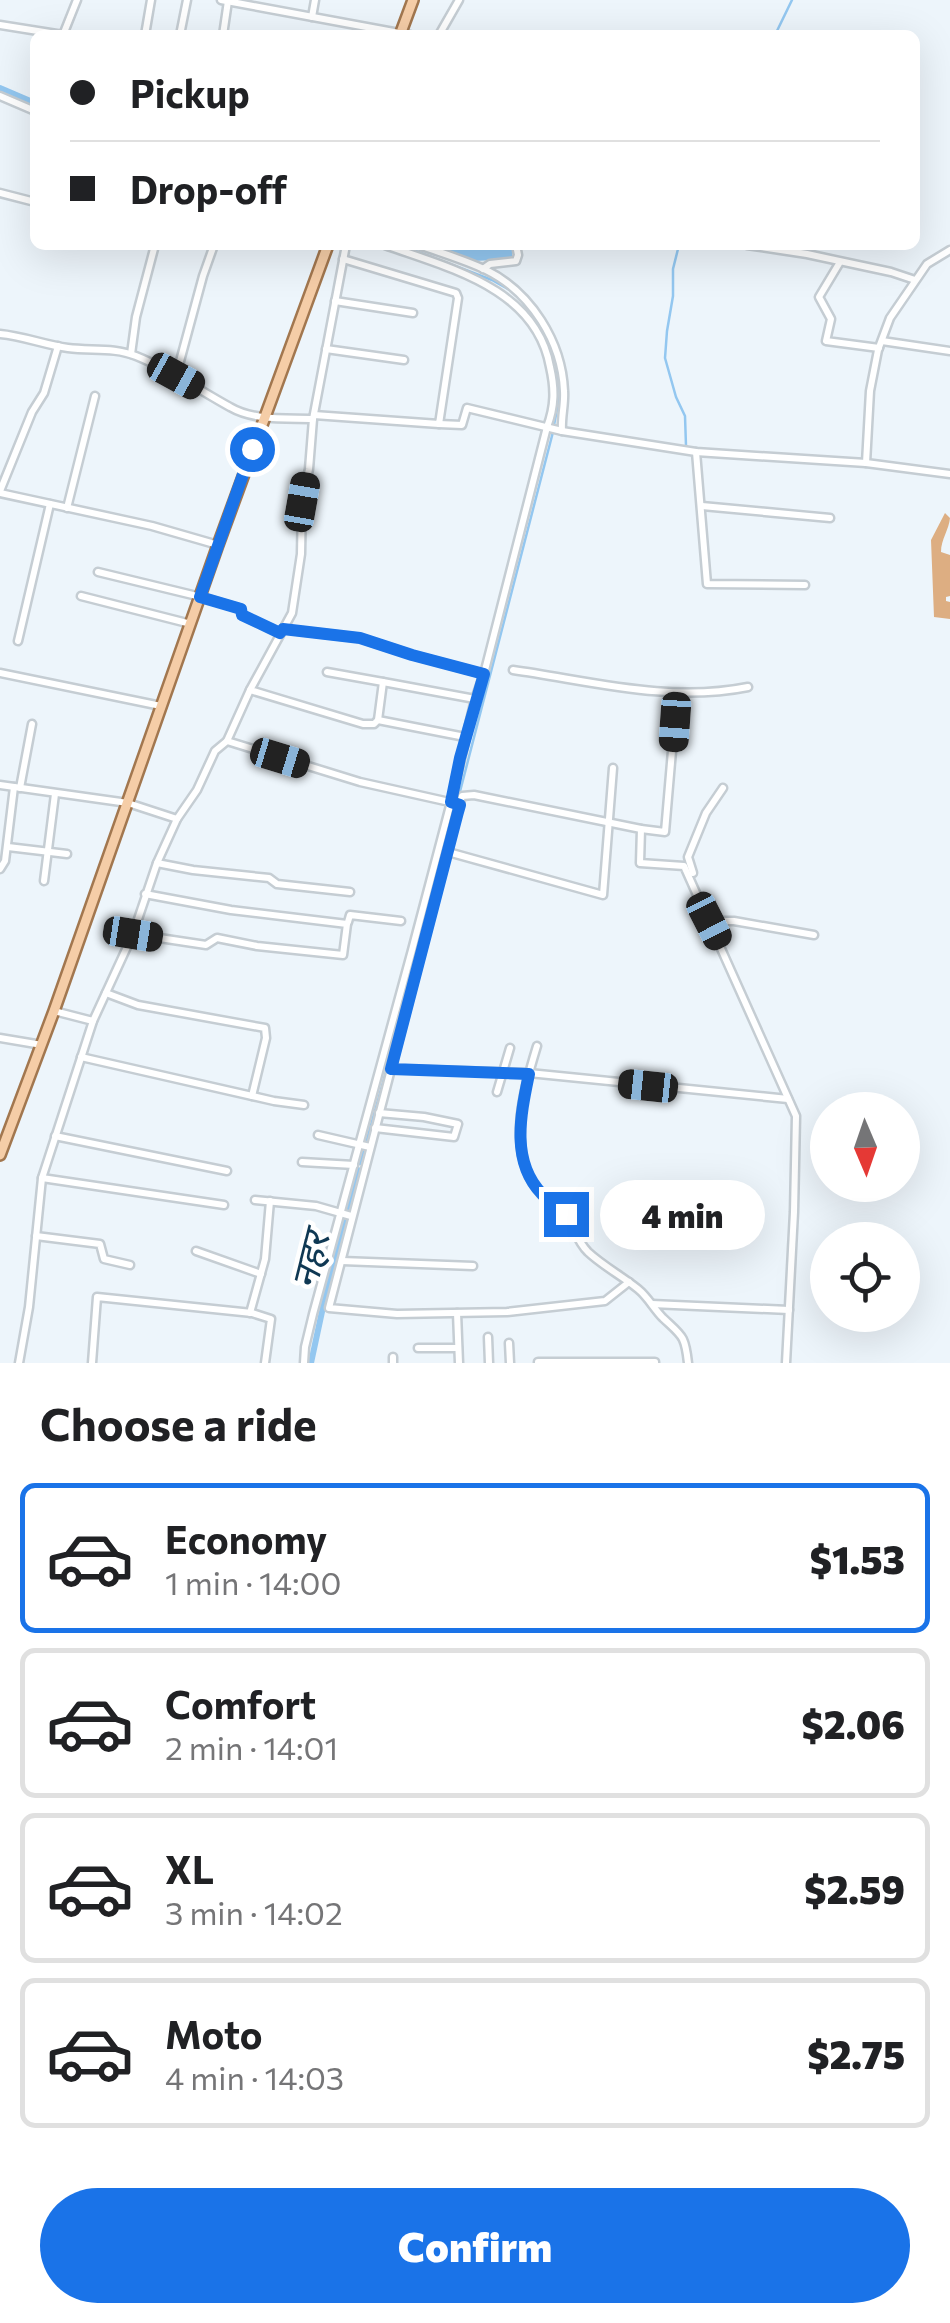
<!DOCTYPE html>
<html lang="en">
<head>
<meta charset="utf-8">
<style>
	body { margin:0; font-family:Commissioner,"Noto Sans Devanagari",sans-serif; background:#f6f6f6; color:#202124; height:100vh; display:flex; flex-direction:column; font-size:38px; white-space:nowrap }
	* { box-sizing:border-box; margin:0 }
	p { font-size:32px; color:#757577 }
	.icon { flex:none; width:55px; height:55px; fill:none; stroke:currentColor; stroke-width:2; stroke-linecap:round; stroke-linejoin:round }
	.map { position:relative; height:1363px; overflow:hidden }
	.drawer { display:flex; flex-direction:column; background:#fff; flex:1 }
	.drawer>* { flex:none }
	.guide { position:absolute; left:30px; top:30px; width:890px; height:220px; border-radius:15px; box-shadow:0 10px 40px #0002; display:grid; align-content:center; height:220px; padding:0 40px; background:#fff }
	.needle { width:65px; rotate:178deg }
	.controls { position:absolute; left:810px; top:1092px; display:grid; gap:20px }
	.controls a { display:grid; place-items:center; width:110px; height:110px; border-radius:50%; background:#fff; box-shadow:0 10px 40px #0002; font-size:50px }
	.end { position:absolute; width:45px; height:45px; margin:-22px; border:12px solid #1a73e8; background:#fff; box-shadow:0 0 0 5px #fff }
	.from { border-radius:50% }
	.bubble { position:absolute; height:70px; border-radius:35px; background:#fff; box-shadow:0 10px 40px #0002; font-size:32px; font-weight:800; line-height:70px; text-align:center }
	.car { position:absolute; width:30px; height:60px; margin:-30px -15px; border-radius:12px; box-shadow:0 0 8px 2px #0007; background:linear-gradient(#222 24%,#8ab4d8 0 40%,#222 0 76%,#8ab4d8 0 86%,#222 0) }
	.guide b { display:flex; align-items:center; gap:35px; height:95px; font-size:38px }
	.guide b+b { border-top:2px solid #e0e0e0 }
	.guide i { width:25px; height:25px; background:#202124 }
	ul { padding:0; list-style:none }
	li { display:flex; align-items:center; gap:30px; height:150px; margin:0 20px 15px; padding:0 20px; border:5px solid #e0e0e0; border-radius:15px }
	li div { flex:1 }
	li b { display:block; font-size:38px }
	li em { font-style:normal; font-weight:800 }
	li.selected { border-color:#1a73e8 }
	li>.icon { width:90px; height:90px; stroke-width:1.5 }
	h2 { padding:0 40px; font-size:45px; line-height:120px }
	.action { display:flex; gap:20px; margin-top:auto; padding:20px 40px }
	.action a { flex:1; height:115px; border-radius:60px; background:#1a73e8; color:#fff; font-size:40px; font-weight:800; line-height:115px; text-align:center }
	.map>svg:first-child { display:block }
	.forest { fill:#ddae82 }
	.water { fill:#93c7f0 }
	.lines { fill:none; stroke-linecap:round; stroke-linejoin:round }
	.stream { stroke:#93c7f0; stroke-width:2.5 }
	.canal { stroke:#93c7f0; stroke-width:6 }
	.minor-casing { stroke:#c5cdd3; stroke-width:11 }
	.major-casing { stroke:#a2774f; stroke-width:14 }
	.minor { stroke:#fff; stroke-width:6 }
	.major { stroke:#f5cda7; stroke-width:9 }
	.route { stroke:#1a73e8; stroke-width:12 }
	.labels { text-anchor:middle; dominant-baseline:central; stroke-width:9; stroke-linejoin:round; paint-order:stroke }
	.water-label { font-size:38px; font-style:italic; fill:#0f3853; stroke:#fff }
</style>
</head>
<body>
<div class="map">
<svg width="950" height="1363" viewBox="0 0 950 1363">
	<rect width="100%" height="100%" fill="#edf5fb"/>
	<path class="forest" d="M945 513 950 518C949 530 941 539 941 552L950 555V596L946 597V601L950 602V619L934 617 931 540Z"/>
	<polygon class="water" points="446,245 513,245 512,259 475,261 449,251"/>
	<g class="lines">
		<g class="stream">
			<polyline points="775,35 792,0"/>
			<polyline points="400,245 492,280 515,293"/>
			<polyline points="679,245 673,269 673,296 667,331 665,358 676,397 685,416 686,446"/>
			<polyline points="523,303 546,335 554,356"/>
			<polyline points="554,425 560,394 556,363"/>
			<polyline points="449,834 553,432"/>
			<polyline points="360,1164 407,997"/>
		</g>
		<g class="canal">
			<polyline points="0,88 35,103"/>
			<polyline points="311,1363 323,1307 358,1170"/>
		</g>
		<defs>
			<g id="minor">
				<polyline points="221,0 410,35"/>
				<polyline points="312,17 315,0"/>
				<polyline points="0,25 63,35 77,0"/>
				<polyline points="145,35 151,0"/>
				<polyline points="180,35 187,0"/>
				<polyline points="223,35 228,1"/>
				<polyline points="439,35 459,0"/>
				<polyline points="0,96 35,111"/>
				<polyline points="0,193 35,202"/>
				<path d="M419 245C441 253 465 260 486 270 531 292 562 342 564 391 565 404 561 417 562 431"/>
				<polyline points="747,245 807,254 891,272 915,280"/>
				<polyline points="840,262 819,297 831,319 826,341 879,348"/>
				<polyline points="483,269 490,264 516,261 518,255 516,245"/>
				<polyline points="335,301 413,313"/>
				<path d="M0 334C23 336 45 345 68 348 91 351 114 347 136 356 169 369 199 390 230 407 254 421 286 418 313 419"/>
				<polyline points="882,341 950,351"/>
				<polyline points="326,349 404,360"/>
				<polyline points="131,354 136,317 155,245"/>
				<polyline points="176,376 203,276 214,245"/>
				<polyline points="314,415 439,424 458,298 456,293 343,259"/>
				<polyline points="439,424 462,425 467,408 562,431 696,452 866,463 950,474"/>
				<polyline points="696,452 707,584 805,585"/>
				<polyline points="866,463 870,391 878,350 890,318 927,264 950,250"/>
				<polyline points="0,491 32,412 44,393 58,346"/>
				<polyline points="0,493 152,526 218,545"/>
				<polyline points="702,506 830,518"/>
				<polyline points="67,508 95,396"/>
				<polyline points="98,572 201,597 241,609 242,615 280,633"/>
				<polyline points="81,596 191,624"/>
				<polyline points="283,629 360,638 412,655 484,674"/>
				<polyline points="18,641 50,504"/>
				<path d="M513 670C591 681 669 703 748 687"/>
				<polyline points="0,673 161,706"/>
				<polyline points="383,682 475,699"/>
				<polyline points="250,690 363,724 374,724 378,720 383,682 327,672"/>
				<polyline points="378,720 465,737"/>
				<polyline points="227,741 360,782 454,803"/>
				<polyline points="0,785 128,803 177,819 197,790 215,751 227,741 250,690 292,613 301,554 302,502 309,469 313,419 346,245"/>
				<polyline points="20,788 32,724"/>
				<polyline points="641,829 665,832 677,693"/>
				<polyline points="8,847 67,854"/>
				<polyline points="448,852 603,895 613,768"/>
				<polyline points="157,863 193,870 269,878 277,884 350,892"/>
				<polyline points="0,869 5,861 14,787"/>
				<polyline points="693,873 688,857 706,813 723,788"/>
				<polyline points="44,881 55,794"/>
				<polyline points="709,921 734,921 814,935"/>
				<polyline points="348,922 350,915 401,921"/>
				<polyline points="133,934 206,945 217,938 257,946 343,955 347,924 231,910 145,894"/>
				<polyline points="106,993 138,1005 265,1028 266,1038 252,1096"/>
				<polyline points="54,1011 93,1021"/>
				<polyline points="0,1038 42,1045"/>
				<path d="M537 1046C523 1092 505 1154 541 1194 548 1201 559 1204 565 1213 574 1226 576 1240 588 1252 603 1266 622 1276 638 1289 648 1297 654 1309 663 1318 682 1336 685 1335 688 1363"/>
				<polyline points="81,1057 274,1101 304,1105"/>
				<polyline points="391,1069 529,1073 788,1099"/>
				<polyline points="497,1092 510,1048"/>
				<polyline points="375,1128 454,1137 458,1124 424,1117 379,1113"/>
				<polyline points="318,1135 370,1147"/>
				<polyline points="55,1136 227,1171"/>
				<polyline points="302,1162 354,1165"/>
				<polyline points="42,1178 224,1205"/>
				<polyline points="255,1200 316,1206 351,1216"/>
				<polyline points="36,1236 100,1244 104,1259 130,1265"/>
				<polyline points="196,1251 261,1274"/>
				<polyline points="342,1261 473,1266"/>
				<polyline points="629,1282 605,1301 507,1312 397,1314 329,1308 462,796 474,795 641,829 640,863 684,866 796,1116 794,1212 786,1363"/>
				<polyline points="652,1304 789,1310"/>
				<polyline points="250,1313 265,1259 270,1201"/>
				<polyline points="457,1313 459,1363"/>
				<polyline points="488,1337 489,1363"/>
				<polyline points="509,1343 510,1363"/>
				<polyline points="418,1348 458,1348"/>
				<polyline points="538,1362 655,1362"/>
				<polyline points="19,1363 29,1307 42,1178 93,1021 133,934 157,863 177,819"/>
				<polyline points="92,1363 97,1297 252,1313 271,1319 265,1363"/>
				<path d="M304 1363 305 1347 313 1314 412 950 451 802 475 699 484 674 547 427C555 406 555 389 550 367 536 288 449 268 385 245"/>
				<polyline points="393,1363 393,1357"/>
			</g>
			<g id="major">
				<polyline points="400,35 413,0"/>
				<polyline points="0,1155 54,1011 218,545 328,245"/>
			</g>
		</defs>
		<use href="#minor" class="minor-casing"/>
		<use href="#major" class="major-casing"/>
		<use href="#minor" class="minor"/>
		<use href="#major" class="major"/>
	</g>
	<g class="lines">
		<path class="route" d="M252 449 200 597 241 609 242 615 280 633 283 629 360 638 412 655 484 674 460 758 451 802 460 805 458 812 391 1069 529 1074C521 1113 510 1161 542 1194 549 1202 559 1206 566 1214"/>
	</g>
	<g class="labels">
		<g class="water-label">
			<text transform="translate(308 1260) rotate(-76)">नहर</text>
		</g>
	</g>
</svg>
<div class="controls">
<a><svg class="needle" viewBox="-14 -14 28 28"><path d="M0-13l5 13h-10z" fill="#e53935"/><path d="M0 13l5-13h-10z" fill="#757577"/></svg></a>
<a><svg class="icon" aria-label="locate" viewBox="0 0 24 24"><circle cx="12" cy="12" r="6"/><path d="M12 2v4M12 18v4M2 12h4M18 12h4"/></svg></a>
</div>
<i class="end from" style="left:252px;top:449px"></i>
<i class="end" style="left:566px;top:1214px"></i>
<div class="bubble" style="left:600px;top:1180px;width:165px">4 min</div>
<i class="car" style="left:176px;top:376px;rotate:119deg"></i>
<i class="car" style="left:302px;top:502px;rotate:10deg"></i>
<i class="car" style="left:675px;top:722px;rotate:184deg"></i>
<i class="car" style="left:280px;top:758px;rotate:107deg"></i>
<i class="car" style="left:709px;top:921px;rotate:153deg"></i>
<i class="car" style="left:133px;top:934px;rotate:99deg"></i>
<i class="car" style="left:648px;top:1086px;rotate:276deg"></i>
<div class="guide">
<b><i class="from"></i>Pickup</b>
<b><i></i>Drop-off</b>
</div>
</div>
<section class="drawer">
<h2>Choose a ride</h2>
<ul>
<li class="selected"><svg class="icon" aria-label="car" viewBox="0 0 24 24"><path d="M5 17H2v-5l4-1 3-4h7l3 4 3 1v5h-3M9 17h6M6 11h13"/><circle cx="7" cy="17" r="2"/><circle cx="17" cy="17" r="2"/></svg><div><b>Economy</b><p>1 min · 14:00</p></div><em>$1.53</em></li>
<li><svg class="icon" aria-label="car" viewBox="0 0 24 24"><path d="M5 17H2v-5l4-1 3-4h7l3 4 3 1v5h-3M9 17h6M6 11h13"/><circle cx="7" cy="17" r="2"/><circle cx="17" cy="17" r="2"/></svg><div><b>Comfort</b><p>2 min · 14:01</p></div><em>$2.06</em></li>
<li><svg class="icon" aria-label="car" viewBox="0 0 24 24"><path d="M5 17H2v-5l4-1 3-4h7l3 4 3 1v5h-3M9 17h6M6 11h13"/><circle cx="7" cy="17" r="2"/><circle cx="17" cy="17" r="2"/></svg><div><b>XL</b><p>3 min · 14:02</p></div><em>$2.59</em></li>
<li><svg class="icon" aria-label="car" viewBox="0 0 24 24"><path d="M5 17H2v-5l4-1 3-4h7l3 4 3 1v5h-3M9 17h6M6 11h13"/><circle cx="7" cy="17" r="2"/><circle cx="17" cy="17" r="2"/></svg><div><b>Moto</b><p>4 min · 14:03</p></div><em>$2.75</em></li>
</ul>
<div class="action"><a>Confirm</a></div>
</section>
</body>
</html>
